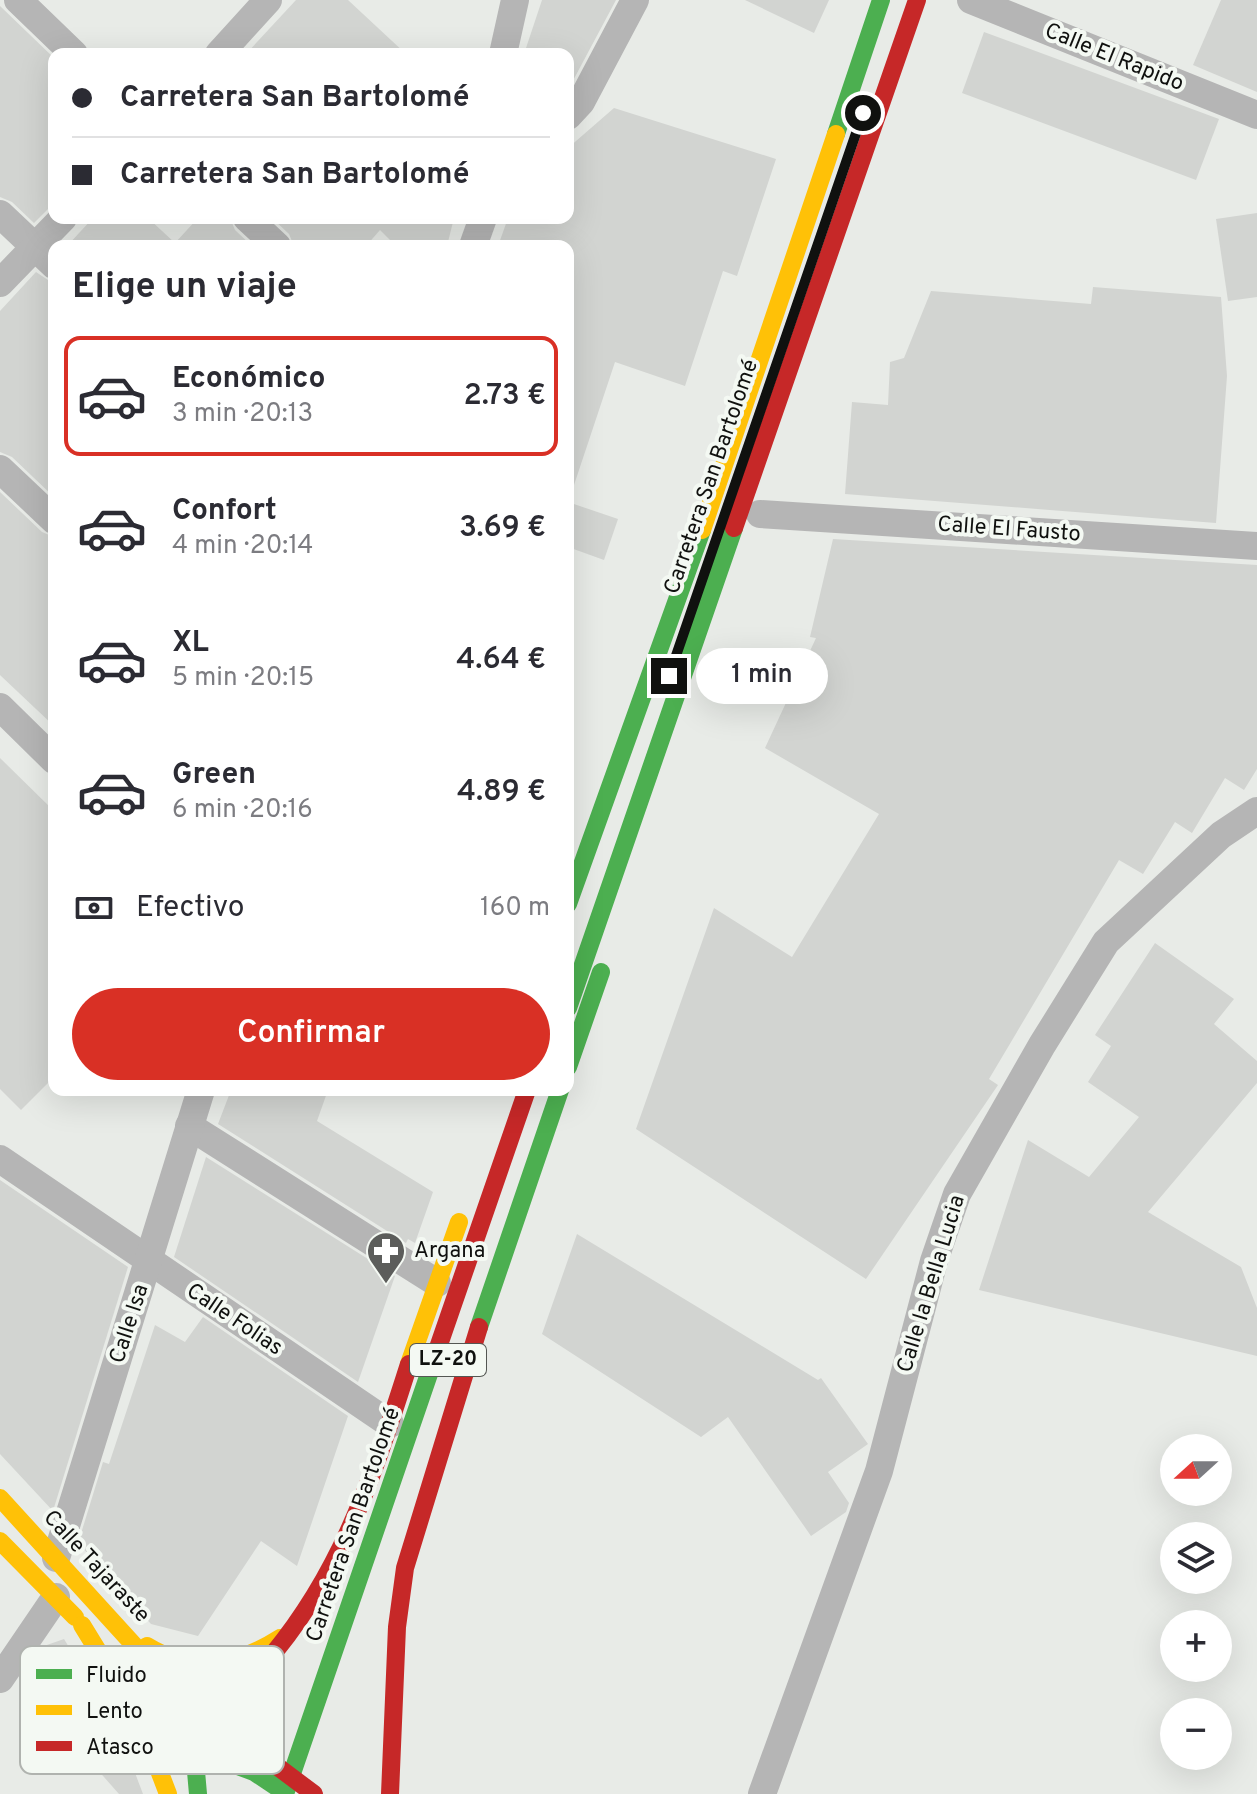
<!DOCTYPE html>
<html lang="es">
<head>
<meta charset="utf-8">
<style>
	body { margin:0; font-family:Overpass,sans-serif; background:#f2f2f3; color:#2b2b33; height:100vh; display:flex; flex-direction:column; font-size:30px; white-space:nowrap }
	* { box-sizing:border-box; margin:0 }
	p { font-size:26px; color:#7c7c81 }
	.icon { flex:none; width:44px; height:44px; fill:none; stroke:currentColor; stroke-width:2; stroke-linecap:round; stroke-linejoin:round }
	.map { position:relative; flex:1; overflow:hidden }
	.drawer { position:absolute; left:48px; top:240px; width:526px; height:856px; display:flex; flex-direction:column; background:#fff; border-radius:16px; box-shadow:0 8px 32px #0002 }
	.drawer>* { flex:none }
	.guide { position:absolute; left:48px; top:48px; width:526px; height:176px; border-radius:16px; box-shadow:0 8px 32px #0002; display:grid; align-content:center; height:176px; padding:0 24px; background:#fff }
	.needle { width:52px; rotate:249deg }
	.buttons { position:absolute; left:1160px; top:1434px; display:grid; gap:16px }
	.buttons a { display:grid; place-items:center; width:72px; height:72px; border-radius:50%; background:#fff; box-shadow:0 8px 32px #0002; font-size:40px }
	.end { position:absolute; width:36px; height:36px; margin:-18px; border:10px solid #10110f; background:#fff; box-shadow:0 0 0 4px #fff }
	.from { border-radius:50% }
	.bubble { position:absolute; height:56px; border-radius:28px; background:#fff; box-shadow:0 8px 32px #0002; font-size:26px; font-weight:600; line-height:56px; text-align:center }
	.guide b { display:flex; align-items:center; gap:28px; height:76px; font-size:30px }
	.guide b+b { border-top:2px solid #e1e1e2 }
	.guide i { width:20px; height:20px; background:#2b2b33 }
	ul { padding:0; list-style:none }
	li { display:flex; align-items:center; gap:24px; height:120px; margin:0 16px 12px; padding:0 8px; border:4px solid transparent; border-radius:16px }
	li div { flex:1 }
	li b { display:block; font-size:30px }
	li em { font-style:normal; font-weight:600 }
	li.current { border-color:#d93025 }
	li>.icon { width:72px; height:72px; stroke-width:1.5 }
	h2 { padding:0 24px; font-size:36px; line-height:96px }
	.pay { display:flex; align-items:center; gap:20px; height:88px; padding:0 24px; font-size:30px }
	.pay p { margin-inline-start:auto }
	.button { display:flex; gap:16px; margin-top:auto; padding:16px 24px }
	.button a { flex:1; height:92px; border-radius:48px; background:#d93025; color:#fff; font-size:32px; font-weight:600; line-height:92px; text-align:center }
	.map>svg:first-child { display:block }
	.building { fill:#d2d4d1 }
	.lines { fill:none; stroke-linecap:round; stroke-linejoin:round }
	.street { stroke:#b5b5b5; stroke-width:28 }
	.fast { stroke:#4caf50; stroke-width:18 }
	.slow { stroke:#ffc107; stroke-width:18 }
	.jam { stroke:#c62828; stroke-width:18 }
	.fast-bridge { stroke:#4caf50; stroke-width:18 }
	.jam-bridge { stroke:#c62828; stroke-width:18 }
	.route { stroke:#10110f; stroke-width:10 }
	.labels { text-anchor:middle; dominant-baseline:central; stroke-width:8; stroke-linejoin:round; paint-order:stroke }
	.shield { fill:#f4f9f3; stroke:#545753; stroke-width:2 }
	.shield-label { font-size:20px; font-weight:bold; fill:#10110f }
	.street-label { font-size:22px; fill:#10110f; stroke:#f4f9f3 }
	.poi-label { font-size:22px; fill:#10110f; stroke:#f4f9f3; text-anchor:start }
	.key { fill:#f4f9f3; stroke:#b0b3af; stroke-width:2 }
	.key-label { font-size:22px; fill:#10110f }
</style>
</head>
<body>
<div class="map">
<svg width="1257" height="1794" viewBox="0 0 1257 1794">
	<rect width="100%" height="100%" fill="#e8ebe7"/>
	<g class="building">
		<polygon points="296,0 348,0 406,54 246,54"/>
		<polygon points="542,0 616,0 568,90 568,54 524,54"/>
		<polygon points="745,0 829,0 814,33"/>
		<polygon points="1221,0 1257,0 1257,92 1193,65"/>
		<polygon points="0,6 54,58 54,203 34,223 12,202 0,197"/>
		<polygon points="984,32 1219,119 1196,180 962,93"/>
		<polygon points="614,108 776,159 737,276 723,271 685,386 615,362 572,491 568,491 568,246 498,246 508,218 568,218 568,148"/>
		<polygon points="1257,213 1257,297 1228,301 1216,219"/>
		<polygon points="93,218 148,218 175,243 198,218 230,218 235,230 252,246 67,246"/>
		<polygon points="272,218 454,218 447,246 396,246 380,230 366,246 294,246 289,234"/>
		<polygon points="36,272 54,284 54,497 12,457 0,452 0,311"/>
		<polygon points="1093,287 1221,297 1227,376 1216,523 845,494 852,402 888,405 890,362 904,358 931,291 1091,304"/>
		<polygon points="0,492 42,532 54,537 54,726 0,675"/>
		<polygon points="568,502 618,519 604,560 568,547"/>
		<polygon points="833,539 1257,565 1257,769 1244,790 1225,778 1192,833 1175,822 1143,874 1119,860 989,1079 998,1085 866,1279 636,1129 714,908 792,957 879,814 765,748 816,638 810,637"/>
		<polygon points="0,758 54,811 54,1077 21,1110 0,1089"/>
		<polygon points="1155,943 1234,999 1214,1024 1257,1061 1257,1083 1148,1212 1241,1267 1257,1308 1257,1356 979,1290 1028,1140 1089,1177 1139,1117 1088,1082 1111,1046 1095,1035"/>
		<polygon points="231,1090 328,1090 317,1121 433,1192 415,1243 408,1239 406,1243 218,1124"/>
		<polygon points="206,1157 395,1276 358,1382 174,1257"/>
		<polygon points="0,1180 128,1267 53,1511 0,1454"/>
		<polygon points="577,1234 818,1380 821,1378 868,1444 828,1472 849,1503 846,1512 811,1536 728,1417 701,1437 542,1334"/>
		<polygon points="203,1317 348,1416 297,1566 261,1541 198,1636 151,1624 80,1545 79,1540 103,1462 109,1464 155,1325 185,1342"/>
		<polygon points="64,1639 118,1728 143,1794 119,1794 20,1682 44,1646"/>
	</g>
	<g class="lines">
		<g class="street">
			<polyline points="18,0 74,54"/>
			<polyline points="971,0 1257,115"/>
			<polyline points="219,54 268,0"/>
			<polyline points="503,54 515,0"/>
			<polyline points="568,116 581,102 635,0"/>
			<polyline points="0,214 54,265"/>
			<polyline points="247,218 277,246"/>
			<polyline points="473,246 483,218"/>
			<polyline points="0,283 63,218"/>
			<polyline points="0,469 54,520"/>
			<polyline points="760,514 1257,546"/>
			<polyline points="0,707 54,760"/>
			<polyline points="189,1126 437,1283"/>
			<polyline points="0,1159 390,1424"/>
			<polyline points="56,1558 201,1090"/>
			<polyline points="0,1679 56,1597"/>
			<polyline points="762,1794 879,1471 934,1261 957,1194 1042,1045 1106,942 1221,835 1257,811"/>
		</g>
		<g class="fast">
			<polyline points="836,134 881,0"/>
			<polyline points="568,904 702,530"/>
			<polyline points="568,1008 734,528"/>
			<polyline points="568,1067 601,972"/>
			<polyline points="479,1327 560,1090"/>
			<polyline points="195,1760 198,1794"/>
			<polyline points="285,1794 431,1368"/>
		</g>
		<g class="slow">
			<polyline points="702,530 836,134"/>
			<polyline points="409,1364 459,1222"/>
			<polyline points="0,1498 163,1677 175,1688 195,1694"/>
			<polyline points="0,1541 75,1617"/>
			<polyline points="82,1625 139,1718 168,1794"/>
			<path d="M147 1646C193 1674 236 1666 280 1638"/>
		</g>
		<g class="jam">
			<polyline points="734,528 917,0"/>
			<polyline points="431,1368 527,1090"/>
			<polyline points="128,1672 158,1704 170,1725"/>
			<path d="M227 1703C331 1606 367 1496 409 1364"/>
			<polyline points="390,1794 397,1627 405,1568 479,1327"/>
		</g>
		<polyline class="fast-bridge" points="216,1758 254,1772 281,1790"/>
		<polyline class="jam-bridge" points="237,1720 266,1758 314,1794"/>
	</g>
	<g class="lines">
		<polyline class="route" points="669,676 863,113"/>
	</g>
	<defs>
		<symbol id="pharmacy-pin" viewBox="-11 -11 22 30"><path d="M0 17L-7.5 6A9.5 9.5 0 1 1 7.5 6Z" fill="#5c5d5b" stroke="#f4f9f3"/><path d="M-2-6h4v4h4v4h-4v4h-4v-4h-4v-4h4Z" fill="#fff"/></symbol>
	</defs>
	<g fill-rule="evenodd">
		<use href="#pharmacy-pin" x="364" y="1229" width="44" height="60"/>
	</g>
	<g class="labels">
		<rect class="shield" x="410" y="1344" width="76" height="32" rx="6"/>
		<g class="shield-label">
			<text x="448" y="1360">LZ-20</text>
		</g>
		<g class="street-label">
			<text transform="translate(1114 58) rotate(22)">Calle El Rapido</text>
			<text transform="translate(712 477) rotate(-71)">Carretera San Bartolomé</text>
			<text transform="translate(1009 530) rotate(4)">Calle El Fausto</text>
			<text transform="translate(932 1284) rotate(-73)">Calle la Bella Lucia</text>
			<text transform="translate(234 1320) rotate(34)">Calle Folias</text>
			<text transform="translate(130 1324) rotate(-72)">Calle Isa</text>
			<text transform="translate(354 1525) rotate(-71)">Carretera San Bartolomé</text>
			<text transform="translate(96 1567) rotate(47)">Calle Tajaraste</text>
		</g>
		<g class="poi-label">
			<text x="414" y="1251">Argana</text>
		</g>
	</g>
	<rect x="20" y="1646" width="264" height="128" rx="12" class="key"/>
	<rect x="36" y="1669" width="36" height="10" fill="#4caf50"/>
	<rect x="36" y="1705" width="36" height="10" fill="#ffc107"/>
	<rect x="36" y="1741" width="36" height="10" fill="#c62828"/>
	<g class="key-label">
		<text x="86" y="1682">Fluido</text>
		<text x="86" y="1718">Lento</text>
		<text x="86" y="1754">Atasco</text>
	</g>
</svg>
<div class="buttons">
<a><svg class="needle" viewBox="-14 -14 28 28"><path d="M0-13l5 13h-10z" fill="#e53935"/><path d="M0 13l5-13h-10z" fill="#7c7c81"/></svg></a>
<a><svg class="icon" aria-label="layers" viewBox="0 0 24 24"><path d="M12 4l9 5-9 5-9-5zM3 14l9 5 9-5"/></svg></a>
<a>+</a>
<a>−</a>
</div>
<i class="end from" style="left:863px;top:113px"></i>
<i class="end" style="left:669px;top:676px"></i>
<div class="bubble" style="left:696px;top:648px;width:132px">1 min</div>
<div class="guide">
<b><i class="from"></i>Carretera San Bartolomé</b>
<b><i></i>Carretera San Bartolomé</b>
</div>
<section class="drawer">
<h2>Elige un viaje</h2>
<ul>
<li class="current"><svg class="icon" aria-label="car" viewBox="0 0 24 24"><path d="M5 17H2v-5l4-1 3-4h7l3 4 3 1v5h-3M9 17h6M6 11h13"/><circle cx="7" cy="17" r="2"/><circle cx="17" cy="17" r="2"/></svg><div><b>Económico</b><p>3 min · 20:13</p></div><em>2.73 €</em></li>
<li><svg class="icon" aria-label="car" viewBox="0 0 24 24"><path d="M5 17H2v-5l4-1 3-4h7l3 4 3 1v5h-3M9 17h6M6 11h13"/><circle cx="7" cy="17" r="2"/><circle cx="17" cy="17" r="2"/></svg><div><b>Confort</b><p>4 min · 20:14</p></div><em>3.69 €</em></li>
<li><svg class="icon" aria-label="car" viewBox="0 0 24 24"><path d="M5 17H2v-5l4-1 3-4h7l3 4 3 1v5h-3M9 17h6M6 11h13"/><circle cx="7" cy="17" r="2"/><circle cx="17" cy="17" r="2"/></svg><div><b>XL</b><p>5 min · 20:15</p></div><em>4.64 €</em></li>
<li><svg class="icon" aria-label="car" viewBox="0 0 24 24"><path d="M5 17H2v-5l4-1 3-4h7l3 4 3 1v5h-3M9 17h6M6 11h13"/><circle cx="7" cy="17" r="2"/><circle cx="17" cy="17" r="2"/></svg><div><b>Green</b><p>6 min · 20:16</p></div><em>4.89 €</em></li>
</ul>
<div class="pay"><svg class="icon" aria-label="cash" viewBox="0 0 24 24"><path d="M3 7h18v10H3z"/><circle cx="12" cy="12" r="2"/></svg>Efectivo<p>160 m</p></div>
<div class="button"><a>Confirmar</a></div>
</section>
</div>
</body>
</html>
